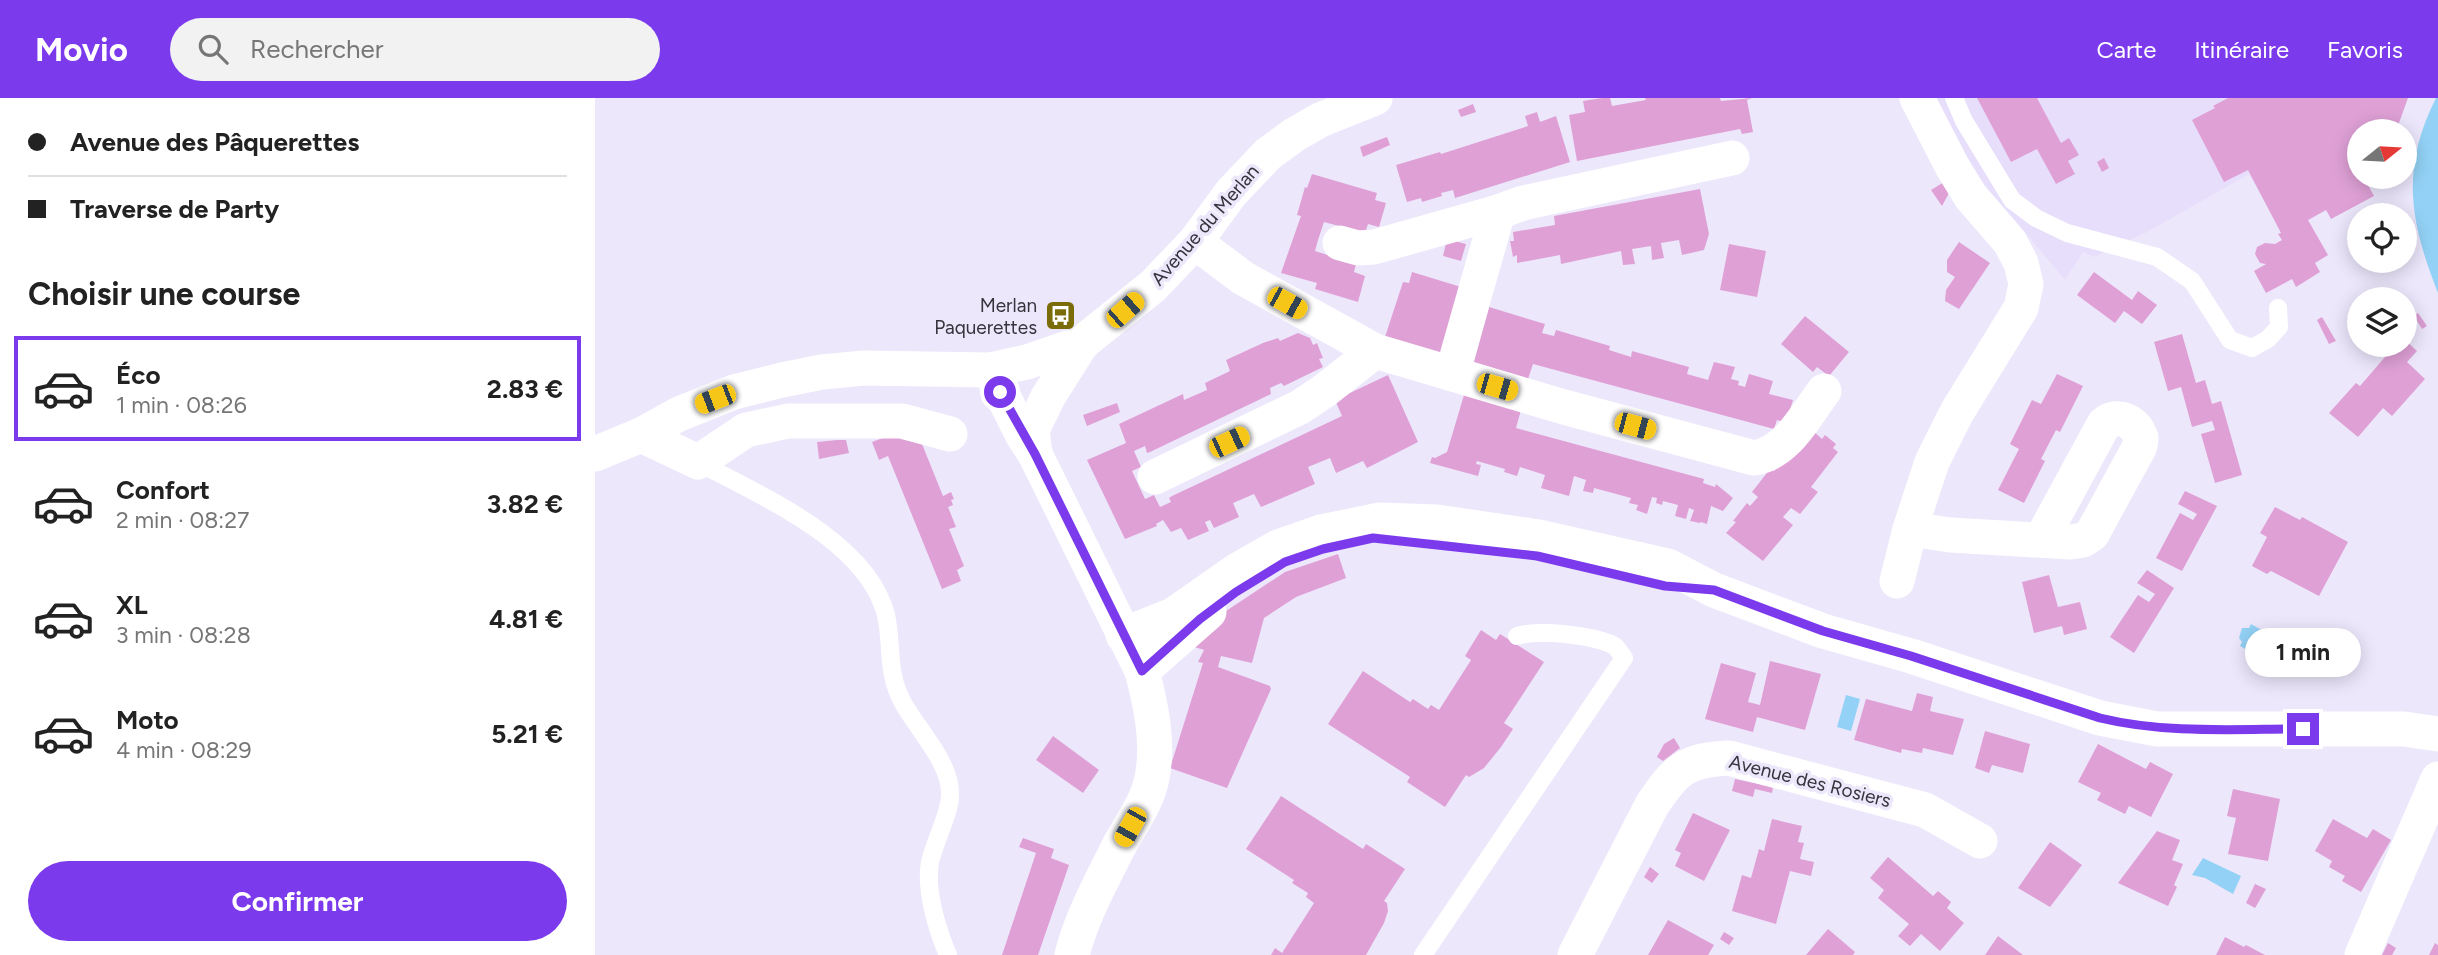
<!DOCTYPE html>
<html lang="fr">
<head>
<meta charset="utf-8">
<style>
	body { margin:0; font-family:Figtree,sans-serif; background:#f2f2f2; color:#222; height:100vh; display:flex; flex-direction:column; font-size:26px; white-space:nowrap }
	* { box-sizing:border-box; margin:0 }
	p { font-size:23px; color:#767676 }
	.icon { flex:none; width:38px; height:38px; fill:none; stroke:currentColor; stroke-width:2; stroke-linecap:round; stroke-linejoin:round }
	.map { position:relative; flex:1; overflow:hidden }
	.side { display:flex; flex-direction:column; background:#fff; width:595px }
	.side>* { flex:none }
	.top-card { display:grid; align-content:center; height:154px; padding:0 28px; background:#fff }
	.needle { width:46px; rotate:72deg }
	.tools { position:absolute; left:1752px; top:21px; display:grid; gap:14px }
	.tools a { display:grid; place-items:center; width:70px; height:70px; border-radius:50%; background:#fff; box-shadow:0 4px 18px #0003; font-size:35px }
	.end { position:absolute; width:32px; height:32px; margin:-16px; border:9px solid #7c3aed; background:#fff; box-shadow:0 0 0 4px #fff }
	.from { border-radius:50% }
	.bubble { position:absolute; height:49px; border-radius:24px; background:#fff; box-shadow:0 4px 18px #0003; font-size:23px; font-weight:700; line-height:49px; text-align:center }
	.car { position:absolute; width:21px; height:42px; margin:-21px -10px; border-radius:9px; box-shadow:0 0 5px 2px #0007; background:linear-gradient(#f5c518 24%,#345 0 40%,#f5c518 0 76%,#345 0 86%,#f5c518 0) }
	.top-card b { display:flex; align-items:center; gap:24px; height:66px; font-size:26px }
	.top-card b+b { border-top:2px solid #e0e0e0 }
	.top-card i { width:18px; height:18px; background:#222 }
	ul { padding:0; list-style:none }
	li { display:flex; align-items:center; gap:21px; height:105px; margin:0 14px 10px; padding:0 14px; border:4px solid transparent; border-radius:0px }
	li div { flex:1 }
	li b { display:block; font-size:26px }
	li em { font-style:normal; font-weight:700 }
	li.current { border-color:#7c3aed }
	li>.icon { width:63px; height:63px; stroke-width:1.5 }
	h2 { padding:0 28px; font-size:32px; line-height:84px }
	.button { display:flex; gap:14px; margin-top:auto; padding:14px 28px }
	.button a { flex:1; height:80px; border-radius:42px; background:#7c3aed; color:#fff; font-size:28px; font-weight:700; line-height:80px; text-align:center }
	header { display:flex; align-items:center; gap:42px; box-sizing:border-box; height:98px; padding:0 35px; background:#7c3aed; color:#fff }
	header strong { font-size:33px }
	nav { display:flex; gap:38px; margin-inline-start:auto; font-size:24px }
	.search { width:490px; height:63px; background:#f2f2f2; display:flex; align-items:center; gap:18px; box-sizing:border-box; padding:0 24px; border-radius:38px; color:#767676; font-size:26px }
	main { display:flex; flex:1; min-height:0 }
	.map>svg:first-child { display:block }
	.built { fill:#e6defb }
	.water { fill:#93d2f6 }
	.building { fill:#dfa0d6 }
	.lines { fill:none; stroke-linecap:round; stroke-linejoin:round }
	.lane { stroke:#fff; stroke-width:18 }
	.street { stroke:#fff; stroke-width:35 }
	.route { stroke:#7c3aed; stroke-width:9 }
	.labels { text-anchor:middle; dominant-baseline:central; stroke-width:7; stroke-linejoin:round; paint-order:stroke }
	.street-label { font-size:19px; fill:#35333b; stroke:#ede7fc }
	.poi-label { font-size:19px; fill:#35333b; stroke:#ede7fc; text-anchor:end }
</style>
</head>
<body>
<header>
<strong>Movio</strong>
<div class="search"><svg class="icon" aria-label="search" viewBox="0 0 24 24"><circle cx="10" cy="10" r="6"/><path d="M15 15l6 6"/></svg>Rechercher</div>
<nav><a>Carte</a><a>Itinéraire</a><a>Favoris</a></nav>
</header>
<main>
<section class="side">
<div class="top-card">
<b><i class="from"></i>Avenue des Pâquerettes</b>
<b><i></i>Traverse de Party</b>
</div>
<h2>Choisir une course</h2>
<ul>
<li class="current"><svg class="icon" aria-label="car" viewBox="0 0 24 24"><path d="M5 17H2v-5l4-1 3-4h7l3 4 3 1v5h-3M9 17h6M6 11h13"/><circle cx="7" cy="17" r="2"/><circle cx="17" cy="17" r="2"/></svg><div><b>Éco</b><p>1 min · 08:26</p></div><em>2.83 €</em></li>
<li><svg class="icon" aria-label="car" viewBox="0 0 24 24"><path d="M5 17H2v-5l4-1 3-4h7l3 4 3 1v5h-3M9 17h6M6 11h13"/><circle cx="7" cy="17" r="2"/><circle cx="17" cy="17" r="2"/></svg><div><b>Confort</b><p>2 min · 08:27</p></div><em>3.82 €</em></li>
<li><svg class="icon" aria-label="car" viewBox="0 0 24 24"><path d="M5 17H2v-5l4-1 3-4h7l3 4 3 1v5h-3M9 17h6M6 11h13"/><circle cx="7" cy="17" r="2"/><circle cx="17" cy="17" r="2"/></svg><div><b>XL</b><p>3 min · 08:28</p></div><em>4.81 €</em></li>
<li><svg class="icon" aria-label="car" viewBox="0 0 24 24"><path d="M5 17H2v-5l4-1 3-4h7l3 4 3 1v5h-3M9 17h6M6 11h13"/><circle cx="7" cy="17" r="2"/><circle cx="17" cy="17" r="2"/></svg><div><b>Moto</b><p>4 min · 08:29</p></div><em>5.21 €</em></li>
</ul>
<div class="button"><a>Confirmer</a></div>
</section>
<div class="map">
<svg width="1843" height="857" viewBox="0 0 1843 857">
	<rect width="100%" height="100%" fill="#ede7fc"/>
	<polygon class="built" points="1341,0 1813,0 1801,33 1764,33 1764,79 1789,79 1688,137 1654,76 1552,134 1499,159 1488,154 1470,182 1381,76"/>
	<g class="water">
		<path d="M1841 0H1843V195C1815 124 1805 71 1841 0Z"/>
		<polygon points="1656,526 1697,549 1685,570 1645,548 1647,544 1644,540 1647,530 1654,530"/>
		<polygon points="1251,597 1265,601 1256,633 1242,629"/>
		<polygon points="1608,760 1646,778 1638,796 1610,780 1597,777"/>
	</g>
	<g class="building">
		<polygon points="1007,0 1015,0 1017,8 1051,2 1050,0 1125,0 1126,3 1157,0 1152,2 1158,34 1147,36 1145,31 982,63 974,17 990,14 988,3"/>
		<polygon points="1382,0 1442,0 1466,45 1474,40 1484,57 1473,63 1480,76 1461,86 1442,51 1416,64"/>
		<polygon points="1633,0 1813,0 1801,33 1764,33 1764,79 1789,79 1773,87 1779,98 1736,121 1731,112 1713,122 1733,157 1720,165 1725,174 1701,189 1697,181 1671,195 1659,173 1671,166 1665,165 1660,156 1662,149 1670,145 1680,146 1687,142 1683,136 1686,135 1653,72 1629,84 1597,22 1620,10 1618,8"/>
		<polygon points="878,6 881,14 866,19 863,12"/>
		<polygon points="942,14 945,24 961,18 975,64 860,100 858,92 846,95 847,98 827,104 826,100 812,104 801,67 845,54 846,56 933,28 930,18"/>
		<polygon points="792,39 795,47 768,59 765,49"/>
		<polygon points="1509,60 1514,70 1507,74 1502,64"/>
		<polygon points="717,76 782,95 780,102 791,105 784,129 773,126 770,135 729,124 723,142 720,153 761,166 759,174 770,178 763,204 720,191 722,185 686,175 706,118 702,117 710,89 712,90"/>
		<polygon points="1349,84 1354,95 1347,108 1336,92"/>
		<polygon points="1105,91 1114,136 1109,152 1087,157 1084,142 1066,145 1069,160 1057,162 1056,148 1037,151 1040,166 1028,167 1026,153 966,166 965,157 922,165 922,157 918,159 915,143 919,143 918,134 960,127 959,118"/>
		<polygon points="852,141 871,146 866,163 848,158"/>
		<polygon points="1364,144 1395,165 1364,211 1350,203 1351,192 1360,179 1352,174 1352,162"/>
		<polygon points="1134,146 1171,153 1162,199 1125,192"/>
		<polygon points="817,174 866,189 846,256 790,239 808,184 814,185"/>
		<polygon points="1499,174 1537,202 1543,193 1562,207 1547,226 1529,213 1520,225 1482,197"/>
		<polygon points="894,209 950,226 947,235 959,238 961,232 1015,248 1014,252 1036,259 1037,253 1094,269 1092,276 1113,282 1119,264 1140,269 1136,281 1144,283 1143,287 1150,289 1154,276 1178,283 1174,296 1198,302 1191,325 1182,322 1179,331 938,266 933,281 879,264"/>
		<polygon points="1823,215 1832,228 1827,231 1819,218"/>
		<polygon points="1210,218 1254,254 1234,278 1222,269 1218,274 1186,246"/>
		<polygon points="1727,219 1741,243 1734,246 1722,222"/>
		<polygon points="703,235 715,240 718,247 722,245 728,260 724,261 728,269 689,288 686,285 675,290 676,296 555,354 552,355 550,348 539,353 546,369 537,373 550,401 559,397 565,409 576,404 574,400 577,398 747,318 740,302 793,277 823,344 772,370 768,363 741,375 735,360 713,369 720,386 666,409 659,396 638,405 644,419 619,430 615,422 610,424 614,433 593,442 586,430 576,434 568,422 561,426 562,428 530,441 492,362 531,345 524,326 588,296 589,302 612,292 610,285 635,273 631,262 668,245 683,240 685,243"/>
		<polygon points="1587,236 1601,285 1610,282 1617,306 1626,303 1647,377 1620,385 1606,336 1620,332 1617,323 1597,329 1586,289 1573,293 1559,244"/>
		<polygon points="1810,242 1822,253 1812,264 1830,281 1797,318 1788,310 1763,339 1734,315 1761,285 1765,288 1797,251 1793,247 1810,247"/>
		<polygon points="1462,276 1488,288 1465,334 1461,332 1446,361 1450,363 1429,405 1403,392 1424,351 1415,346 1437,302 1446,306"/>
		<polygon points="869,297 926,312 921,330 1109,381 1108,385 1120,389 1121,386 1138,400 1128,413 1116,408 1112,426 1106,424 1105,425 1095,423 1099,412 1094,410 1091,421 1080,418 1083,407 1068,403 1067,407 1061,405 1062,400 1057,399 1052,416 1041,412 1043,407 1034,405 1036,400 999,390 998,395 988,393 991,382 979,378 974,398 946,390 950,377 925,369 922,378 909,374 910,371 882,363 881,366 886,367 883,378 835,365 837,359 840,360 852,354"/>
		<polygon points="522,305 525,314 492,328 488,317"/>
		<polygon points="1216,331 1227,341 1230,337 1241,346 1238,350 1243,354 1216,389 1223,394 1205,416 1196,410 1188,419 1198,427 1168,463 1131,435 1141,424 1138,423 1152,405 1155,408 1163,399 1157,394 1175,371 1179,373"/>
		<polygon points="304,334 325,341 348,398 356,394 359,401 356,402 358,407 353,409 361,429 354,431 369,468 362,472 366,483 347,491 293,358 284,362 277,344"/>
		<polygon points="242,342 251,342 254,355 224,361 222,344"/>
		<polygon points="1590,393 1622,408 1587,473 1561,460 1585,415 1598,422 1602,416 1583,406"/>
		<polygon points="1680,409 1705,422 1707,419 1753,444 1724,498 1676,473 1672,476 1657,468 1672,439 1665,435"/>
		<polygon points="743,456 751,480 701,499 669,520 657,565 626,558 623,569 675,588 676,591 632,690 575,670 608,565 603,564 609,552 593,547 631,513 690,474"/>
		<polygon points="1552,472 1579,490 1539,555 1515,539 1543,497 1554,504 1560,496 1542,485"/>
		<polygon points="1454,477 1463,509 1485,504 1492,531 1469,537 1467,528 1439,535 1427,484"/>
		<polygon points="886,532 901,542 905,536 949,564 909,625 918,631 906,649 889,670 874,679 871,677 850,709 812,684 815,679 733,626 768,573 815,604 818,601 833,611 836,607 844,612 876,562 870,558"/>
		<polygon points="1175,563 1226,576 1210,632 1162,619 1158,634 1110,621 1126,565 1161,575 1153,604 1165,607"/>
		<polygon points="1322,595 1338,599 1335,613 1369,621 1358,657 1328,650 1327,655 1307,651 1306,655 1259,642 1271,601 1317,613"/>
		<polygon points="1390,633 1435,646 1428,675 1397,667 1394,675 1380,670"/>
		<polygon points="458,638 504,672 488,695 441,662"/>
		<polygon points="1079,640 1085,650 1068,663 1062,659 1069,646"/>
		<polygon points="1503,646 1551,671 1555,664 1578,676 1556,719 1534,708 1530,716 1502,702 1506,695 1483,684"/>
		<polygon points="1140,681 1178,689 1177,695 1160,691 1158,699 1137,693"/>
		<polygon points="1638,691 1685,701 1673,763 1633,756 1641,720 1632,718"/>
		<polygon points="686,698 768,751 771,746 810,771 789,803 792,805 793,813 789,825 771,857 676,857 680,850 687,855 719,805 711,799 713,795 697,785 699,782 651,751"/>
		<polygon points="1098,715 1135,732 1109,783 1080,768 1086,755 1080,752"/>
		<polygon points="1177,721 1207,728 1203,744 1209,745 1205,761 1219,764 1216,778 1195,773 1181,826 1137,813 1147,777 1156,780 1164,751 1169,753"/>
		<polygon points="1738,721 1772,740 1778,731 1796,742 1766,794 1747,783 1750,778 1734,769 1737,763 1720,753"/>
		<polygon points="1562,733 1585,742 1577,762 1588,766 1579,787 1582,789 1573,808 1523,785"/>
		<polygon points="428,740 459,751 456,760 474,767 443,857 407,857 441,755 424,749"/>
		<polygon points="1455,744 1487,767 1455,809 1423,790"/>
		<polygon points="1293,759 1338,798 1343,793 1356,804 1352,810 1369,825 1345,853 1326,836 1315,848 1303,838 1314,826 1283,800 1289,792 1275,780"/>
		<polygon points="1055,769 1064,776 1057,785 1049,779"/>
		<polygon points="1660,786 1671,791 1660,810 1651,805"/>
		<polygon points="1073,822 1119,847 1113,857 1053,857"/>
		<polygon points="1233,831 1260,854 1258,857 1211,857"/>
		<polygon points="1129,834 1139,840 1134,847 1125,841"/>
		<polygon points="1403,838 1428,857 1390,857"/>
		<polygon points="1630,839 1649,849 1651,847 1670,857 1621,857"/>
		<polygon points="1793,845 1801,850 1797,857 1787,857"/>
		<polygon points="1840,845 1843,847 1843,857 1834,857"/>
	</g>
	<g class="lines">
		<g class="lane">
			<polyline points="1359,0 1369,23 1417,102 1441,120 1472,135 1562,159 1597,183 1635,242 1657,250 1673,241 1684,229 1683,210"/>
			<path d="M103 364C165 398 272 442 291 517 298 549 291 574 308 605 323 632 357 666 355 698 355 715 339 745 335 764 330 792 342 831 353 857"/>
			<path d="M828 857 1029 560C1025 555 1023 550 1018 547 996 537 945 531 922 538"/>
		</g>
		<g class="street">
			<path d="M600 144 648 180 780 253 969 309 1159 360C1192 355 1210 318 1229 293"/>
			<polyline points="745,145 763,150 779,149 903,114 928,105 1137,60"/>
			<path d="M395 272 427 336 440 356 547 573C556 607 564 645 557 680 552 705 536 726 524 748 507 782 486 820 477 857"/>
			<polyline points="857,276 903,114"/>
			<polyline points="46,337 103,364 151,332 193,323 307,323 355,336"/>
			<polyline points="0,356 46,337 84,316 139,294 187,282 227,274 269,270 395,272 432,264 487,245 558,188 600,144 636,95 673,56 699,37 725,22 780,0"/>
			<polyline points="440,356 437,332 453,299 487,245"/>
			<polyline points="560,379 705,309 729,293 780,253"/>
			<path d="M1315 431 1355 437 1475 444 1488 442 1497 436 1545 348 1546 340C1541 324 1523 314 1509 326L1446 442"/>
			<polyline points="1302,483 1315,431 1337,364 1362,314 1426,210 1431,186 1426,165 1415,144 1376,99 1357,68 1322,0"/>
			<polyline points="528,537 578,517 641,473 683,449 726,434 785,422 842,424 944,439 1073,468 1119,492 1228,533 1316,558 1505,620 1562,631 1809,631 1843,636"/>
			<polyline points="547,573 614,514"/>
			<path d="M980 857 1057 707C1081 671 1091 662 1134 660L1330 712 1385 743"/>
			<polyline points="1767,857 1843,681"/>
		</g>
	</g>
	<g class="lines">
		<path class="route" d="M405 294 440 356 547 573 605 521 641 494 690 464 728 451 778 440 942 458 1070 488 1119 492 1228 533 1316 558 1505 620C1571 636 1640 631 1708 631"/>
	</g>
	<defs>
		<symbol id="bus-square" viewBox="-11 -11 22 22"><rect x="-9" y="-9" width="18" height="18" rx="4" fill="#7a6d09" stroke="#ede7fc"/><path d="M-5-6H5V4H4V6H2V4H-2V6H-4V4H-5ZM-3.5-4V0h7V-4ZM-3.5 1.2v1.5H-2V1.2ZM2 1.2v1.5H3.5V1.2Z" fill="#fff"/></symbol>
	</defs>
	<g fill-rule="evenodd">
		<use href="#bus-square" x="448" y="200" width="35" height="35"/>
	</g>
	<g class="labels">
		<g class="street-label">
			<text transform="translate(610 127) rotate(-49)">Avenue du Merlan</text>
			<text transform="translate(1215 683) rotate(14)">Avenue des Rosiers</text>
		</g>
		<g class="poi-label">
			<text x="442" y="207">Merlan<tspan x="442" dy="22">Paquerettes</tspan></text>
		</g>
	</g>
</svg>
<div class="tools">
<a><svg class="needle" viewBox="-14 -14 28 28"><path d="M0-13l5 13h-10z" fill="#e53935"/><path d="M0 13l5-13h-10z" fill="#767676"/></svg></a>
<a><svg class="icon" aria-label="locate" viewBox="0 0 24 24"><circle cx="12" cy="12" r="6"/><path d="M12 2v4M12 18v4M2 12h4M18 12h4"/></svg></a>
<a><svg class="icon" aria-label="layers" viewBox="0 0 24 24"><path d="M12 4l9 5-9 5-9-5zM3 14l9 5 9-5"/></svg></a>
</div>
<i class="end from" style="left:405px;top:294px"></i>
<i class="end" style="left:1708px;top:631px"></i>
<div class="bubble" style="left:1650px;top:530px;width:116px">1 min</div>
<i class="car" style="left:692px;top:205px;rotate:119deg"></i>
<i class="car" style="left:530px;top:212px;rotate:49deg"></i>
<i class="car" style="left:902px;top:289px;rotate:106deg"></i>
<i class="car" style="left:120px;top:301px;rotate:249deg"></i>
<i class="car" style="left:1040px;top:328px;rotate:105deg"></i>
<i class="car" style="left:634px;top:344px;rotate:65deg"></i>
<i class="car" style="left:535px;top:729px;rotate:209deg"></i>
</div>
</main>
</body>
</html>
